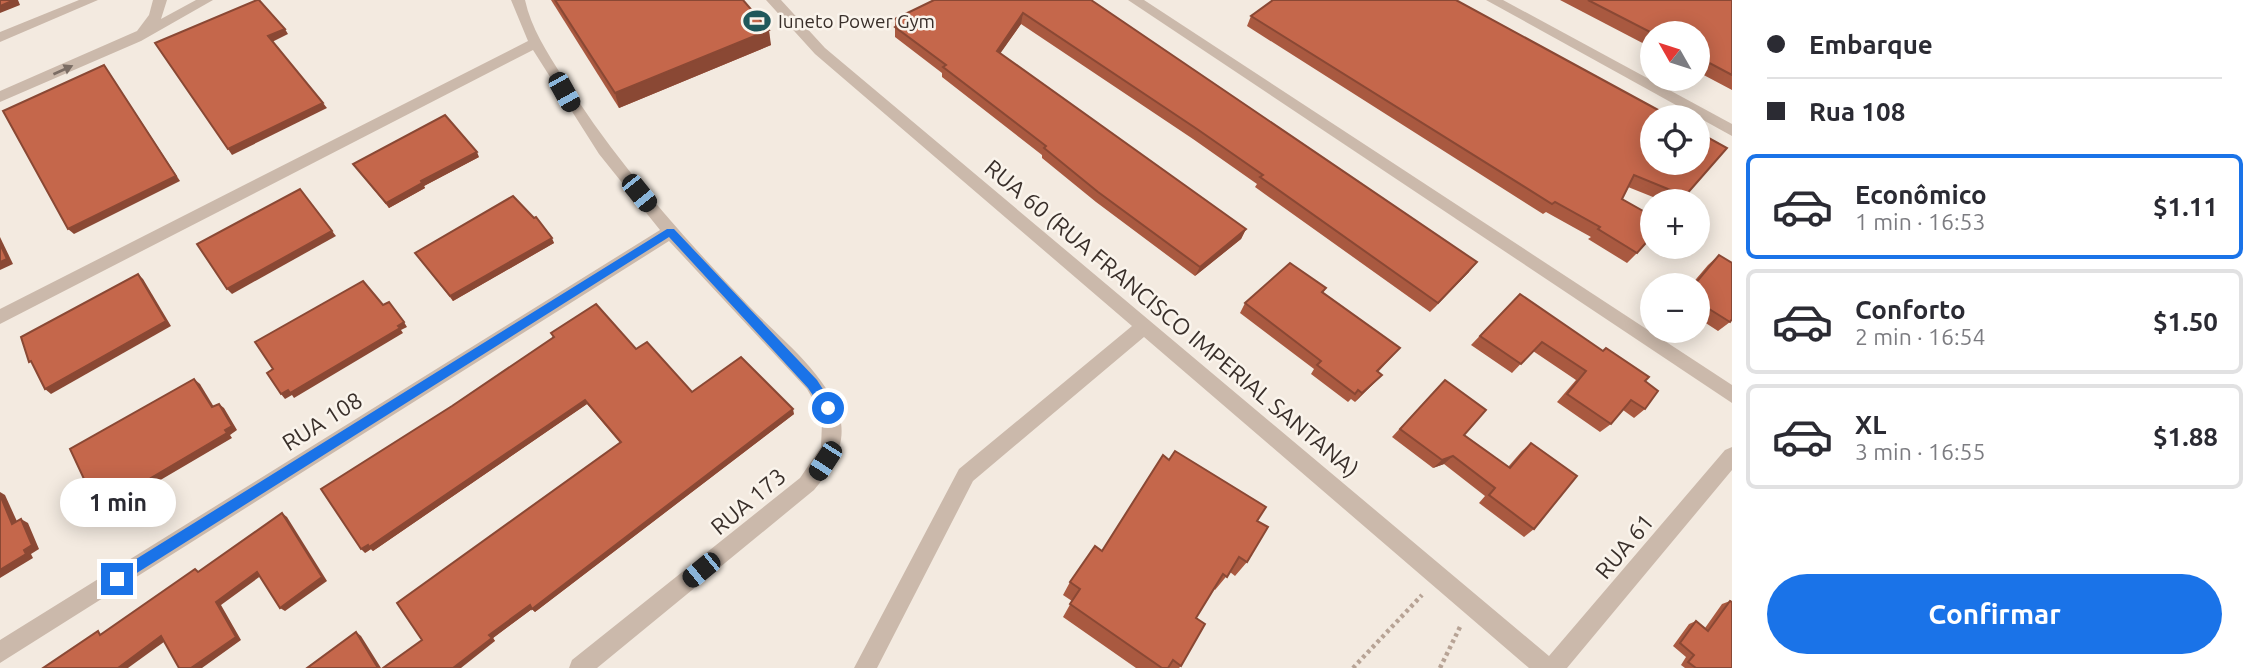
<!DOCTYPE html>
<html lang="pt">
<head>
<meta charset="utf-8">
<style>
	body { margin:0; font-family:Ubuntu,sans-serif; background:#f2f2f3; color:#2b2b33; height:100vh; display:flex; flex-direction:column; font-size:26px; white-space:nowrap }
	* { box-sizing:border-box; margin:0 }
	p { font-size:23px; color:#7c7c81 }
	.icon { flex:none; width:38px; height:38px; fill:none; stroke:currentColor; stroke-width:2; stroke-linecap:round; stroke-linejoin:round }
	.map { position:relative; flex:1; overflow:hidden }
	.drawer { display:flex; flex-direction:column; background:#fff; width:525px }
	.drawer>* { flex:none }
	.guide { display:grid; align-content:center; height:154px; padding:0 35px; background:#fff }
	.needle { width:46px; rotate:309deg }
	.fabs { position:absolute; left:1640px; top:21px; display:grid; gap:14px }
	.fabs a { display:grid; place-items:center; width:70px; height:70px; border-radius:50%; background:#fff; box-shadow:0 4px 18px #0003; font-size:35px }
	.end { position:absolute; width:32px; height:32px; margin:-16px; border:9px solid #1a73e8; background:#fff; box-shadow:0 0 0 4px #fff }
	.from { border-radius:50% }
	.bubble { position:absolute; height:49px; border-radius:24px; background:#fff; box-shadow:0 4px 18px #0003; font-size:23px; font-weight:700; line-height:49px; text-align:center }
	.car { position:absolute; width:21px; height:42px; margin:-21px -10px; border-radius:9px; box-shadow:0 0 5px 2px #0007; background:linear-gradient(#222 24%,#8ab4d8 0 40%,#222 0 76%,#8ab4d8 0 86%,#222 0) }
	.guide b { display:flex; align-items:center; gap:24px; height:66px; font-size:26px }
	.guide b+b { border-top:2px solid #e1e1e2 }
	.guide i { width:18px; height:18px; background:#2b2b33 }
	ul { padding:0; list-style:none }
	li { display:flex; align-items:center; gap:21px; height:105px; margin:0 14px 10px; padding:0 21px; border:4px solid #e1e1e2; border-radius:10px }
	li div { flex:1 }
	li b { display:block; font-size:26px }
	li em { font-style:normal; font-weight:700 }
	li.current { border-color:#1a73e8 }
	li>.icon { width:63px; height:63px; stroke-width:1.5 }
	.cta { display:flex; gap:14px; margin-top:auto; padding:14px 35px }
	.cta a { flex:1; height:80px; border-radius:42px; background:#1a73e8; color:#fff; font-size:28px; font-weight:700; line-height:80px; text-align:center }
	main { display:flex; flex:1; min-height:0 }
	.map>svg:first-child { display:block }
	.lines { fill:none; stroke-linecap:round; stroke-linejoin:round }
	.path { stroke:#b7a395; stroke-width:4.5; stroke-dasharray:3.5 3.5; stroke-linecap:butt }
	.minor { fill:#cbb9ab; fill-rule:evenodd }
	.wall { fill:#a95940 }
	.shaded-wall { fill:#8a4834 }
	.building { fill:#c5674b; stroke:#8a4834; stroke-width:2 }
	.oneway { fill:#7b6d64 }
	.route { fill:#1a73e8 }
	.labels { text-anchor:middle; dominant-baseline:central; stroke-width:5; stroke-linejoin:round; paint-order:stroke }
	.far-poi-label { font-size:19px; fill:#392f2a; stroke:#faf4ec; text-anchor:start }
	.street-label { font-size:23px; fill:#392f2a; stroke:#faf4ec }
</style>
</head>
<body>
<main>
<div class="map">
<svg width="1732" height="668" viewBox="0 0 1732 668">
	<rect width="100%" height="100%" fill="#f3eae0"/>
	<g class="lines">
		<g class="path">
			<polyline points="1353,668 1422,595"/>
			<polyline points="1440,668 1460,627"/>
		</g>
		<g class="minor">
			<polygon points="79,0 98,0 0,42 0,32"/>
			<polygon points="153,0 167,0 161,19 196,0 213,0 141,41 0,102 0,91 137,31 149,15"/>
			<path d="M511 0H525C531 28 547 52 562 76 615 161 681 235 750 307 780 338 833 379 841 423 845 449 829 472 814 490L597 668H569L572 660 800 478 821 447 822 423 815 403 807 389 669 241 0 663V640L660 230 599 154 533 50 0 324V309L528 41Z"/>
			<polygon points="766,0 781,0 825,48 1549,656 1725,450 1732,447 1732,470 1567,668 1529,668 1144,337 973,481 877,668 854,668 959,469 1132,326 815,54"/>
			<polygon points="1128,0 1144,0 1732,385 1732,403"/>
			<polygon points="1486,0 1503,0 1732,124 1732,136"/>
		</g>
	</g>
	<g class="wall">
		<polygon points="551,0 743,0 771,45 619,108"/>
		<polygon points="1091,0 1469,272 1430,312 1255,187 1257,184 1193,139 1021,24 1000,53 1246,229 1241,239 1195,276 1096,202 1042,158 1042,155 942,77 942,73 895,37 895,19"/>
		<polygon points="1560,0 1732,0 1732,90 1698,72 1698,33 1652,33 1652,48"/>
		<polygon points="1251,16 1685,196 1680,201 1663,201 1628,187 1622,199 1637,253 1627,263 1588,239 1591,237 1546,212 1543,214 1247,26"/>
		<polygon points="479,157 424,186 425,188 389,208 353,164"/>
		<polygon points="534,218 554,243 453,301 415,253"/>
		<polygon points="1719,255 1730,322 1718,331 1698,318 1698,285 1691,285 1708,265"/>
		<polygon points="1326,288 1323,293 1400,348 1378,372 1374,383 1355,402 1351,399 1348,402 1311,374 1314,369 1240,313 1245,303"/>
		<polygon points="1520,294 1645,381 1645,409 1634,418 1623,410 1611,424 1600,432 1557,402 1576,380 1533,351 1512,373 1471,345"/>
		<polygon points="551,333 636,349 692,392 794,414 535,612 532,609 493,638 495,641 422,640 620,443 587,404 373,551 371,549 365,553 452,406 553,338"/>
		<polygon points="1445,380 1464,435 1508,467 1522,451 1531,443 1534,529 1524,537 1479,503 1485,496 1444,464 1433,468 1392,437"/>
		<polygon points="1257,521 1247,562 1235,576 1230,572 1215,590 1214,589 1196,618 1181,666 1179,668 1136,668 1063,617 1072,601 1063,595 1070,582 1102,551"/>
		<polygon points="1730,601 1732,668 1685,668 1681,665 1686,657 1673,646 1689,624 1696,621 1705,628 1722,604"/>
	</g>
	<g class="shaded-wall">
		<polygon points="14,0 18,0 20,5 0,13 0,6"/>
		<polygon points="1023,13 1021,24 995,61 997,51"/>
		<polygon points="285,29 288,34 272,42 268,36"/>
		<polygon points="769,30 771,45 619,108 615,93"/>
		<polygon points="104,65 180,181 74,234 68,229"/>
		<polygon points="323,103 327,108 232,155 228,149"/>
		<polygon points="477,152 479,157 424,186 425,188 389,208 386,203 421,181"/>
		<polygon points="1246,229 1241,239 1195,276 1200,267"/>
		<polygon points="332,231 336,236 232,294 227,289"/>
		<polygon points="0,237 13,264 0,270"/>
		<polygon points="552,238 554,243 453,301 450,296"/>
		<polygon points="1477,262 1469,272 1430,312 1438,303"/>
		<polygon points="138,274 143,279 171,326 51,394 45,389"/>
		<polygon points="404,322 407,327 401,330 403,333 294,398 292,395 285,399 281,394"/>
		<polygon points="1382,375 1355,402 1362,393"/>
		<polygon points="194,379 200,384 217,412 212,407"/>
		<polygon points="585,400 587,404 373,551 371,549 365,553 361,549"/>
		<polygon points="219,404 224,408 237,430 230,435 232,438 106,512 103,510 97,514 90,510 225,430"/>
		<polygon points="793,409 794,414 535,612 532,609 493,638 495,641 461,668 453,668 489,635"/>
		<polygon points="1453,456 1444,464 1433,468 1442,460"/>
		<polygon points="0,492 5,495 20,528 12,524 0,495"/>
		<polygon points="282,513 287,517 327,581 285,611 280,608"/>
		<polygon points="21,519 28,523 39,549 31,554 33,558 0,578 0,570"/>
		<polygon points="257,572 262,575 221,605 241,640 202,668 191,668 216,602"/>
		<polygon points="356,632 361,636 381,668 378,668"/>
		<polygon points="161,636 168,639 128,668 118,668"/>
	</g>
	<g class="building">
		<polygon points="0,0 14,0 0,6"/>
		<polygon points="257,0 259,0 285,29 268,36 323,103 228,149 155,43"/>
		<polygon points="555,0 743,0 769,30 615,93"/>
		<polygon points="934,0 1091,0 1477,262 1438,303 1260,177 1263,175 1197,129 1023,13 997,51 1246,229 1200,267 1098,192 1044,148 1046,146 943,67 946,65 895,27 901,23 895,19"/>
		<polygon points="1273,0 1456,0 1671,117 1652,117 1652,163 1698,163 1698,132 1727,148 1685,196 1634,175 1622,199 1652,216 1652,236 1637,253 1598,229 1600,227 1555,202 1552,204 1251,16"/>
		<polygon points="1588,0 1732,0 1732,75 1698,57 1698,33 1652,33"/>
		<polygon points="104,65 176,176 68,229 3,111"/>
		<polygon points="445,115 477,152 421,181 422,183 386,203 353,164"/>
		<polygon points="300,189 332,231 227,289 197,244"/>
		<polygon points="513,196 534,218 536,217 552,238 450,296 415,253"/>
		<polygon points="0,244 7,259 0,262"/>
		<polygon points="1719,255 1732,263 1732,319 1730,322 1698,302 1698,285 1694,285"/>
		<polygon points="1290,263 1326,288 1322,292 1400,348 1377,371 1382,375 1362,393 1358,390 1355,394 1317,365 1321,361 1245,303"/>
		<polygon points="138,274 166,321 45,389 31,361 29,362 21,337"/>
		<polygon points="363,281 383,305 389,302 404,322 398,326 400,328 290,393 288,390 281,394 267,373 273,369 255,342"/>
		<polygon points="1520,294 1603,351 1606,348 1649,377 1645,381 1658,391 1645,409 1631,400 1611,424 1567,394 1586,371 1542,342 1521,364 1480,336"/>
		<polygon points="596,304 636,349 647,342 692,392 741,357 793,409 532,609 530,605 489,635 492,638 453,668 383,668 422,640 397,603 621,442 585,400 369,547 368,545 361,549 321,489 452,406 554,337 551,333"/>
		<polygon points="194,379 212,407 219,404 232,426 225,430 227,433 100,508 98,505 90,510 78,485 85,481 70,449"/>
		<polygon points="1445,380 1486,410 1464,435 1510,468 1531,443 1577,476 1534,529 1489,495 1495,488 1453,456 1442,460 1400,429"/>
		<polygon points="1175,451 1266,507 1257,521 1268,527 1247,562 1239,557 1227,577 1223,574 1196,618 1205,624 1181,666 1173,660 1168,668 1162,668 1070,604 1080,589 1070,582 1095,546 1102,551 1163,455 1169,460"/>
		<polygon points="0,495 12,524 21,519 32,545 24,550 26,554 0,570"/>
		<polygon points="282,513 322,577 280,608 257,572 216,602 236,637 191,668 179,668 161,636 118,668 43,668 98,631 100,635 195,569 198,572"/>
		<polygon points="1730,601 1732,602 1732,668 1696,668 1688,662 1694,655 1680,643 1696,621 1708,631"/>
		<polygon points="356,632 378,668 307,668"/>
	</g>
	<defs><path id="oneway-solid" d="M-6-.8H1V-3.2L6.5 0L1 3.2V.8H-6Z" transform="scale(1.75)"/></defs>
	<use class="oneway" href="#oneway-solid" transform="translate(63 70) rotate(-24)"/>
	<polygon class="route" points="667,229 674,229 817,380 833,405 833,412 824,412 808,388 669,237 121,583 112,583 112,574"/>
	<defs>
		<symbol id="stadium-bare" viewBox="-9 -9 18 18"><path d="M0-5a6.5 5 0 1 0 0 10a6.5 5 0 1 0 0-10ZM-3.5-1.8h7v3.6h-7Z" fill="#20585b" stroke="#faf4ec" stroke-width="2.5" paint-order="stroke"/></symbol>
	</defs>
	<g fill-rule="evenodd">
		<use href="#stadium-bare" x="738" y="2" width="38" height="38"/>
	</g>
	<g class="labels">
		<g class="far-poi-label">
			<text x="778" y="21">Iuneto Power Gym</text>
		</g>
		<g class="street-label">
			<text transform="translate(1172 318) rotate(40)">RUA 60 (RUA FRANCISCO IMPERIAL SANTANA)</text>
			<text transform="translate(322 421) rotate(-32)">RUA 108</text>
			<text transform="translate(748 501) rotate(-40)">RUA 173</text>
			<text transform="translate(1624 546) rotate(-50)">RUA 61</text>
		</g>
	</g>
</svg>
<div class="fabs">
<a><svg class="needle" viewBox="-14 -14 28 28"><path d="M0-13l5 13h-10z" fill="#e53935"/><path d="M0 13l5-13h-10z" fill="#7c7c81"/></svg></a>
<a><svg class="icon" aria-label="locate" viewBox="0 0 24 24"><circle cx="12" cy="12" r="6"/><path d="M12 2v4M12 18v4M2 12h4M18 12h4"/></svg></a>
<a>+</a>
<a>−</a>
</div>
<i class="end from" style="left:828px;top:408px"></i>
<i class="end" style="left:117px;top:579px"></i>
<div class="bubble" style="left:60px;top:478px;width:116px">1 min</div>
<i class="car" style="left:564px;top:92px;rotate:151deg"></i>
<i class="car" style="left:639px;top:193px;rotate:141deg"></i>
<i class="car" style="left:825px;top:461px;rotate:213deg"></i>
<i class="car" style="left:701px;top:570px;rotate:231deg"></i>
</div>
<section class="drawer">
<div class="guide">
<b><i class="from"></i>Embarque</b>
<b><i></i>Rua 108</b>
</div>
<ul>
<li class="current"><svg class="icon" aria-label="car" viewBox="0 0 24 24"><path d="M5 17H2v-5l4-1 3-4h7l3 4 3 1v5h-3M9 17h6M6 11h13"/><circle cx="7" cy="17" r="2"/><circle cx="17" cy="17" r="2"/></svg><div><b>Econômico</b><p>1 min · 16:53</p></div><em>$1.11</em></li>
<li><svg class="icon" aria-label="car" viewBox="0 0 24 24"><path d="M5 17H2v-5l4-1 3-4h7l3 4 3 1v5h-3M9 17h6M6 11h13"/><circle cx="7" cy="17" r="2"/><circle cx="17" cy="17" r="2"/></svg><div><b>Conforto</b><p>2 min · 16:54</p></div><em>$1.50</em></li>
<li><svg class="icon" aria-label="car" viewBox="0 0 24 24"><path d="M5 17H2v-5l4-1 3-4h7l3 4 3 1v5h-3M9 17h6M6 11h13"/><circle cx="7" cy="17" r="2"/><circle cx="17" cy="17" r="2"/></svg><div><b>XL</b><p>3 min · 16:55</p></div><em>$1.88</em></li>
</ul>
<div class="cta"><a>Confirmar</a></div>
</section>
</main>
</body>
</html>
